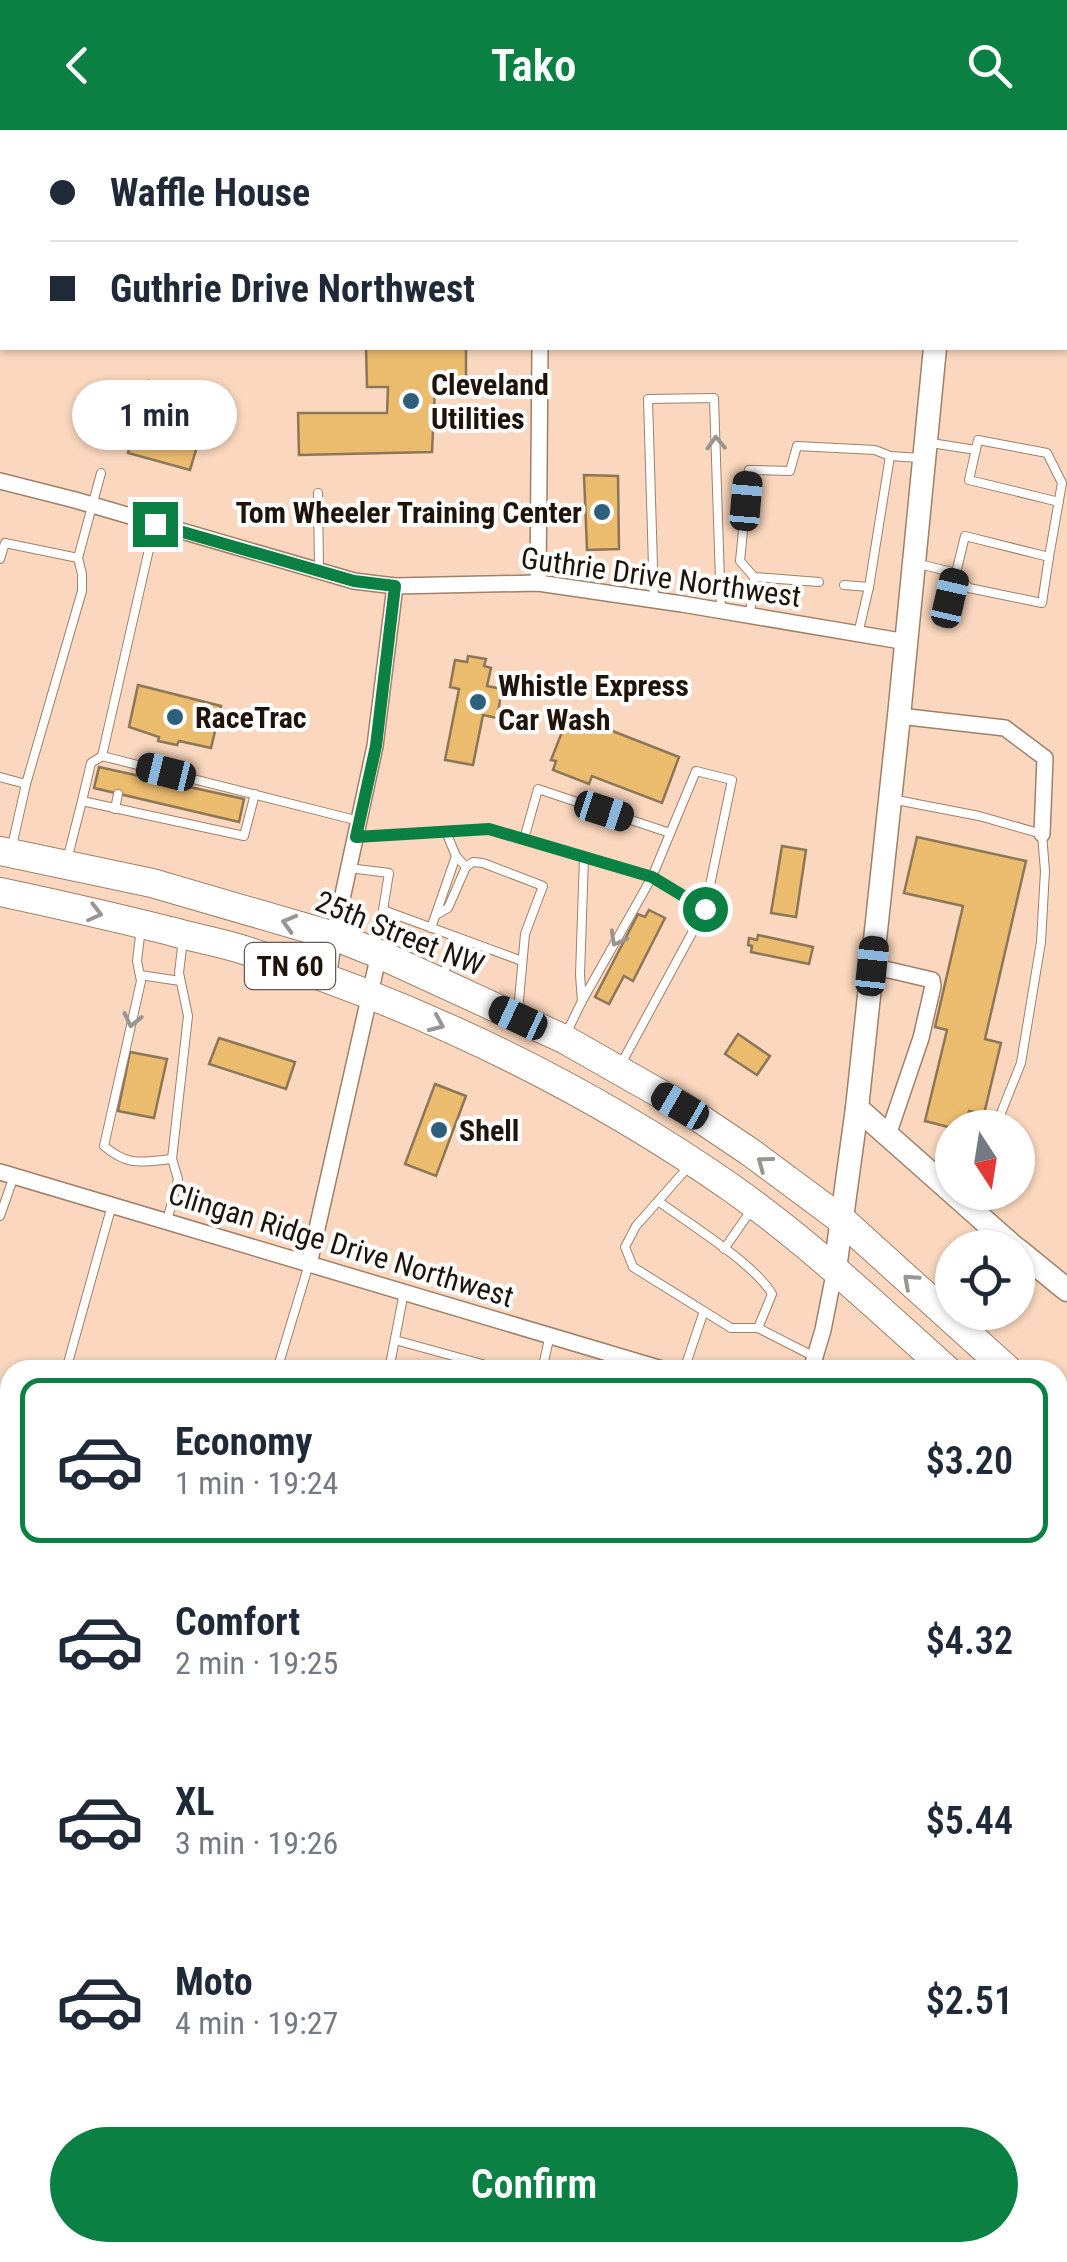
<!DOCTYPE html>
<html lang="en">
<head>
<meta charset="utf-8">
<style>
	body { margin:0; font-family:"Roboto Condensed",sans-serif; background:#f6f6f7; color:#1f2937; height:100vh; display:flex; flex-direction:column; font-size:38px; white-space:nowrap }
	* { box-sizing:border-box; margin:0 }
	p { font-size:32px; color:#747a83 }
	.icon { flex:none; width:55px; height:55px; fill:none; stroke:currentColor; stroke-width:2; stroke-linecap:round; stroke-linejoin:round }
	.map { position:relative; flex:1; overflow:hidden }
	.sheet { position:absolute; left:0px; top:1230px; width:1068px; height:902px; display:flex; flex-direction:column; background:#fff; border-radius:30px 30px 0 0; box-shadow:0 2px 8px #0004 }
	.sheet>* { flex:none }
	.hud { position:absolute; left:0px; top:0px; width:1068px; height:220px; box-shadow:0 2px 8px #0004; display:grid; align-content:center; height:220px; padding:0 50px; background:#fff }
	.needle { width:65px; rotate:168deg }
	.buttons { position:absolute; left:935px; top:980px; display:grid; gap:20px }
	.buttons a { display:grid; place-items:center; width:100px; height:100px; border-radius:50%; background:#fff; box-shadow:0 2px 8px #0004; font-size:50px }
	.end { position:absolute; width:45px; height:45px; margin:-22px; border:12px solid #0b8043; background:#fff; box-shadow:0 0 0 5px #fff }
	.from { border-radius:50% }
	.bubble { position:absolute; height:70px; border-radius:35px; background:#fff; box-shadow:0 2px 8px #0004; font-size:32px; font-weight:600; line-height:70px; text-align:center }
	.car { position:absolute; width:30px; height:60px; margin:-30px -15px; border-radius:12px; box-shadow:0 0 8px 2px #0007; background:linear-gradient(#222 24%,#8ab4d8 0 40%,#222 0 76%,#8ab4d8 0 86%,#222 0) }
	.hud b { display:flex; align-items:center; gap:35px; height:95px; font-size:38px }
	.hud b+b { border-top:2px solid #e0e1e3 }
	.hud i { width:25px; height:25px; background:#1f2937 }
	ul { padding:18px 0 0; list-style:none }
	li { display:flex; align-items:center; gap:30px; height:165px; margin:0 20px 15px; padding:0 30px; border:5px solid transparent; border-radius:20px }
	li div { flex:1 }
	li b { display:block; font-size:38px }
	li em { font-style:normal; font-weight:600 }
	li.selected { border-color:#0b8043 }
	li>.icon { width:90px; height:90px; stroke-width:1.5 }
	.action { display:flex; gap:20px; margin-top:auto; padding:20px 50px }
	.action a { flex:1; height:115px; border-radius:60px; background:#0b8043; color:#fff; font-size:40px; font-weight:600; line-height:115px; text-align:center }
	header { display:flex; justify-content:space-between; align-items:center; height:130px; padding:0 50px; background:#0b8043; color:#fff; font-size:45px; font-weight:600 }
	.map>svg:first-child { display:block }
	.building { fill:#ebbb6e; stroke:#8b7758; stroke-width:2.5 }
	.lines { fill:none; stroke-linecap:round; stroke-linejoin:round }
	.lane-casing { stroke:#9f8068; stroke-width:10 }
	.street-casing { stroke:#9f8068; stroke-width:18 }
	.secondary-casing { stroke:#9f8068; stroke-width:25 }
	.highway-casing { stroke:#9f8068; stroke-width:30 }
	.lane { stroke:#fff; stroke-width:8 }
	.street { stroke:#fff; stroke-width:15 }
	.secondary { stroke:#fff; stroke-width:22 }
	.highway { stroke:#fff; stroke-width:28 }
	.oneway { stroke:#9a9591 }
	.route { stroke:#0b8043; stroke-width:12 }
	.poi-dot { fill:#2e5f7d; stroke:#fff; stroke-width:4 }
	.labels { text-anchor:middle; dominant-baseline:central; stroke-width:8; stroke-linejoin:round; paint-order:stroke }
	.shield { fill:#fff; stroke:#625a54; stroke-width:2.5 }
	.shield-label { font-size:28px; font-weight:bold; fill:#1f130a }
	.poi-label { font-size:30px; font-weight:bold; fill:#1f130a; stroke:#fff; text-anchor:start }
	.street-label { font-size:30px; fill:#1f130a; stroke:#fff }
</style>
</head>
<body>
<header><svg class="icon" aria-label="back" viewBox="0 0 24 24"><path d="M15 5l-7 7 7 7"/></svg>Tako<svg class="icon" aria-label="search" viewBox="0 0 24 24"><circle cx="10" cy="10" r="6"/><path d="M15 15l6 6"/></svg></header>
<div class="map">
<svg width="1067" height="2132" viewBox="0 0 1067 2132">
	<rect width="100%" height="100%" fill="#fad7be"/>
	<g class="building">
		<polygon points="366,218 466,218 466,257 435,258 432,322 299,325 298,283 387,283 388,257 367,257"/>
		<polygon points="149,251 211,269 190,340 128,323"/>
		<polygon points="584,345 618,346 619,419 587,420"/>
		<polygon points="468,526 486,529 484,536 491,538 487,556 502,559 497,588 483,585 473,635 445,630 459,559 450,557 455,530 467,532"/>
		<polygon points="138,555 221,576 211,618 179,611 177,615 158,611 159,607 129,597"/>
		<polygon points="569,584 679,627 662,673 592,646 589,654 553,640 556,631 551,630"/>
		<polygon points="99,637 244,669 239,692 94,658"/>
		<polygon points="917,707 1026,731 985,909 1001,913 984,984 969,981 965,998 952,998 925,991 947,900 935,897 963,776 904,763"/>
		<polygon points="782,716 806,720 796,787 771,783"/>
		<polygon points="649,780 665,788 633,851 624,846 609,874 595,867 638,784 645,787"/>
		<polygon points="758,805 813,817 809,834 751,822 752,816 748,815 749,808 757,810"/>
		<polygon points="738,904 770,926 757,945 725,924"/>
		<polygon points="219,908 295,932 286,959 209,934"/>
		<polygon points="130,922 167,929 154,988 118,981"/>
		<polygon points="435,954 466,966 436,1046 405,1034"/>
	</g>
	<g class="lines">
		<defs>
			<g id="lane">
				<polyline points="931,313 976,320"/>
				<polyline points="318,363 319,439"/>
				<polygon points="965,406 1049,427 1042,473 969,458 956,443"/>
				<polyline points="1049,427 1062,353 1047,323 978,310 969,350 1059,372"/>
				<polyline points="78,428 101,343"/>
				<polyline points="0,429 5,413 78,428 82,444 82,461 26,654 12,716"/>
				<polyline points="919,434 956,443 944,493"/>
				<polyline points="819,452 754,447 740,431 749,340 790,341 797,316 875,320 890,326"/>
				<polyline points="844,455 869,457"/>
				<polyline points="654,470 648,269 714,268 721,481"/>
				<polyline points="750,485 754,447"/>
				<polyline points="858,504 869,457 890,326 920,328"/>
				<polyline points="102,626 155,393"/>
				<polyline points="0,647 26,654"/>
				<polyline points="255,664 244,706 82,671 91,633 102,626 359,691"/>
				<polyline points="891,669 979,686 1042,704 1045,741 1041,812 1021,933 995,998"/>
				<polyline points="115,679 118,664"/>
				<polyline points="446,702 456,726 466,737"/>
				<polyline points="355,707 489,699 652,747 582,871"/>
				<polyline points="524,709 538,659 670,703"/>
				<polyline points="67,730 82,671"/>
				<polyline points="349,738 389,743 383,780 522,831"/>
				<polyline points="436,785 448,778 466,737 473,732 483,733 543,756 525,804 518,881"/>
				<path d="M141 798 137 831 141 851 104 1016C129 1037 141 1032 172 1029"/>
				<polyline points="431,798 456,726"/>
				<polyline points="140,845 180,851"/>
				<polyline points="443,846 457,807"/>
				<polyline points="566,904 582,871 580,845 584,727"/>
				<polyline points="620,936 705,779 732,650 696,641 652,747 705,779"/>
				<polyline points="689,1036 636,1096 625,1117 633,1137 731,1198 758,1198 815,1227 826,1240"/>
				<path d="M658 1071C688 1093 755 1134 772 1164L758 1198"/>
				<polyline points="0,1086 14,1046"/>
				<polyline points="167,1091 178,1049 172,1029 188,886 179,843 183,809"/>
				<polyline points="724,1119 752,1079"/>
				<polyline points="395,1210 504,1240"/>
				<polyline points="66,1240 112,1075"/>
				<polyline points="277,1240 309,1134"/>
				<polyline points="389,1240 404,1162"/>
				<polyline points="542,1240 550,1205"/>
				<polyline points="684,1240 704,1181"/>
				<polyline points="0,1311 10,1331"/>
				<polyline points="0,1743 10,1740"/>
				<polyline points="601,2122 608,2132"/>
				<polyline points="644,2132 651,2122"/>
			</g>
			<g id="street">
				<polyline points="542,2 542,0"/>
				<polyline points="1065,90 1067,90"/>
				<polyline points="0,351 75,370 354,451 395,456 538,453 682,474 907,512"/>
				<polyline points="538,453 540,218"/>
				<polyline points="899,586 1005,598 1045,628 1042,704"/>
				<polyline points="872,836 932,850 933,856 921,908 888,1005"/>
				<polyline points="328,850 334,806 375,616 395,456"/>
				<polyline points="0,1042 665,1240"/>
				<polyline points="309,1134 379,824"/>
				<polyline points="811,1240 823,1200 835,1139"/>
				<polyline points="527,2132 530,2122"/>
				<polyline points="1047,2132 1057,2122"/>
			</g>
			<g id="secondary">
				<polyline points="917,0 917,2"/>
				<polyline points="857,978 1015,1118"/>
				<polyline points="1018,1120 1067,1160"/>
				<polyline points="835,1139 857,978 899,586 935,218"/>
			</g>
			<g id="highway">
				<polyline points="0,721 152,753 334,806 379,824 564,909 680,975 750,1022 843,1091 1008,1240"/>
				<path d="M0 762C57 774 113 787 170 801 194 808 220 812 244 820 416 875 584 955 733 1059 809 1113 877 1177 947 1240"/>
				<polyline points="1058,1285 1067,1294"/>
				<polyline points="1058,1342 1067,1350"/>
				<polyline points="1058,1450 1067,1439"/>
				<polyline points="1058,1481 1067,1471"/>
				<polyline points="1058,1757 1067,1761"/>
				<polyline points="1058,1913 1067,1905"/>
				<polyline points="1058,1999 1067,1990"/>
				<polyline points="776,2132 787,2122"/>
				<polyline points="808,2132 819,2122"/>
				<polyline points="907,2132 918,2122"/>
			</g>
		</defs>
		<use href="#lane" class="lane-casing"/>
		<use href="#street" class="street-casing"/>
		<use href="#secondary" class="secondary-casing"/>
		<use href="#highway" class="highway-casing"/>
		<use href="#lane" class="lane"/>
		<use href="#street" class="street"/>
		<use href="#secondary" class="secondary"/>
		<use href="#highway" class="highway"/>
	</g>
	<defs><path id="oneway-chevron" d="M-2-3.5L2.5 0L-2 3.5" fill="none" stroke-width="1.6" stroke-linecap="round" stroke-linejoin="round" transform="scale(2.5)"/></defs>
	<g class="oneway">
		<use href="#oneway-chevron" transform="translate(716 313) rotate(-92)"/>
		<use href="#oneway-chevron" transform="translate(95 783) rotate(14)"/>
		<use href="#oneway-chevron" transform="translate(289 793) rotate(-164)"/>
		<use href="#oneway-chevron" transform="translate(617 809) rotate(119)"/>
		<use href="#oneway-chevron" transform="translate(132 890) rotate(103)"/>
		<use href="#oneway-chevron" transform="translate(437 894) rotate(24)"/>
		<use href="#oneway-chevron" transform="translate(764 1033) rotate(-143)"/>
		<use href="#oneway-chevron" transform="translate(910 1151) rotate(-138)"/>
	</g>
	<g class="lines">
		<polyline class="route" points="155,394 354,451 395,456 376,616 356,707 489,699 652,747 705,779"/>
	</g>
	<g class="poi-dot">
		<circle cx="411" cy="271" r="10"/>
		<circle cx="602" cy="382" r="10"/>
		<circle cx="478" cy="572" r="10"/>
		<circle cx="175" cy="587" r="10"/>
		<circle cx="439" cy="1000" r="10"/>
	</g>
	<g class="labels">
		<rect class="shield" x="245" y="813" width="90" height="46" rx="8"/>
		<g class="shield-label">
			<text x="290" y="836">TN 60</text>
		</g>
		<g class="poi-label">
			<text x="431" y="254">Cleveland<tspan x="431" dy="34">Utilities</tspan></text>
			<text x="582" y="382" text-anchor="end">Tom Wheeler Training Center</text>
			<text x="498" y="555">Whistle Express<tspan x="498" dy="34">Car Wash</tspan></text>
			<text x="195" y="587">RaceTrac</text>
			<text x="459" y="1000">Shell</text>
		</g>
		<g class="street-label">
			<text transform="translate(661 447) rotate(8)">Guthrie Drive Northwest</text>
			<text transform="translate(400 803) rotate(22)">25th Street NW</text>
			<text transform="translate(341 1115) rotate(17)">Clingan Ridge Drive Northwest</text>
		</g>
	</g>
</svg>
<div class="buttons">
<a><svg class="needle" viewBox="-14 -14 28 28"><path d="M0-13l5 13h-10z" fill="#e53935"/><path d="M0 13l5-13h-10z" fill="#747a83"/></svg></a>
<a><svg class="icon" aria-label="locate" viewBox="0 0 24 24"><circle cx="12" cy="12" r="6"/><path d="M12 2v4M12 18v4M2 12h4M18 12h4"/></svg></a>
</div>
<i class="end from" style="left:705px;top:779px"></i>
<i class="end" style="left:155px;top:394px"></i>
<div class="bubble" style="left:72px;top:250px;width:165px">1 min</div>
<i class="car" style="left:746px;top:371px;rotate:5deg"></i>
<i class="car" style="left:950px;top:468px;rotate:13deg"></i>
<i class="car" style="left:166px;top:642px;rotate:284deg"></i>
<i class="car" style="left:604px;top:681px;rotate:108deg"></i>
<i class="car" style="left:872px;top:836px;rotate:6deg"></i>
<i class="car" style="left:518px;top:888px;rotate:295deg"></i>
<i class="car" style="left:680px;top:976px;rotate:300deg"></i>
<div class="hud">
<b><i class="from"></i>Waffle House</b>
<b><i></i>Guthrie Drive Northwest</b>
</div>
<section class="sheet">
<ul>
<li class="selected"><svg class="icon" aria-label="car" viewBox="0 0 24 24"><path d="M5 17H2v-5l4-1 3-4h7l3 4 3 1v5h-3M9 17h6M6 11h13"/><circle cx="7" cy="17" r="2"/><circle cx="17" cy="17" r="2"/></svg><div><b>Economy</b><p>1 min · 19:24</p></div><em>$3.20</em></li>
<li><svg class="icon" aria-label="car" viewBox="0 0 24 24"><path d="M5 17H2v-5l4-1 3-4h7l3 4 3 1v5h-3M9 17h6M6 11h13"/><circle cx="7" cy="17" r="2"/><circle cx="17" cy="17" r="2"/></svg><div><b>Comfort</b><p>2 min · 19:25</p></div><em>$4.32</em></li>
<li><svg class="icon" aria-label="car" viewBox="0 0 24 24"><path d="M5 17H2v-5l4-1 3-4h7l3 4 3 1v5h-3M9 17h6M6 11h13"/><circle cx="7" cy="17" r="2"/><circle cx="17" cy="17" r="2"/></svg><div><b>XL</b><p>3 min · 19:26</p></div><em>$5.44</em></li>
<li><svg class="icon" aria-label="car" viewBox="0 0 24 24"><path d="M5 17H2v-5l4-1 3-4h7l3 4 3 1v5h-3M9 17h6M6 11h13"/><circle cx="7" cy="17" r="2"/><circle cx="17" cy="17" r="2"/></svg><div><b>Moto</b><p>4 min · 19:27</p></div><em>$2.51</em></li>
</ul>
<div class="action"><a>Confirm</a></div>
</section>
</div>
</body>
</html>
